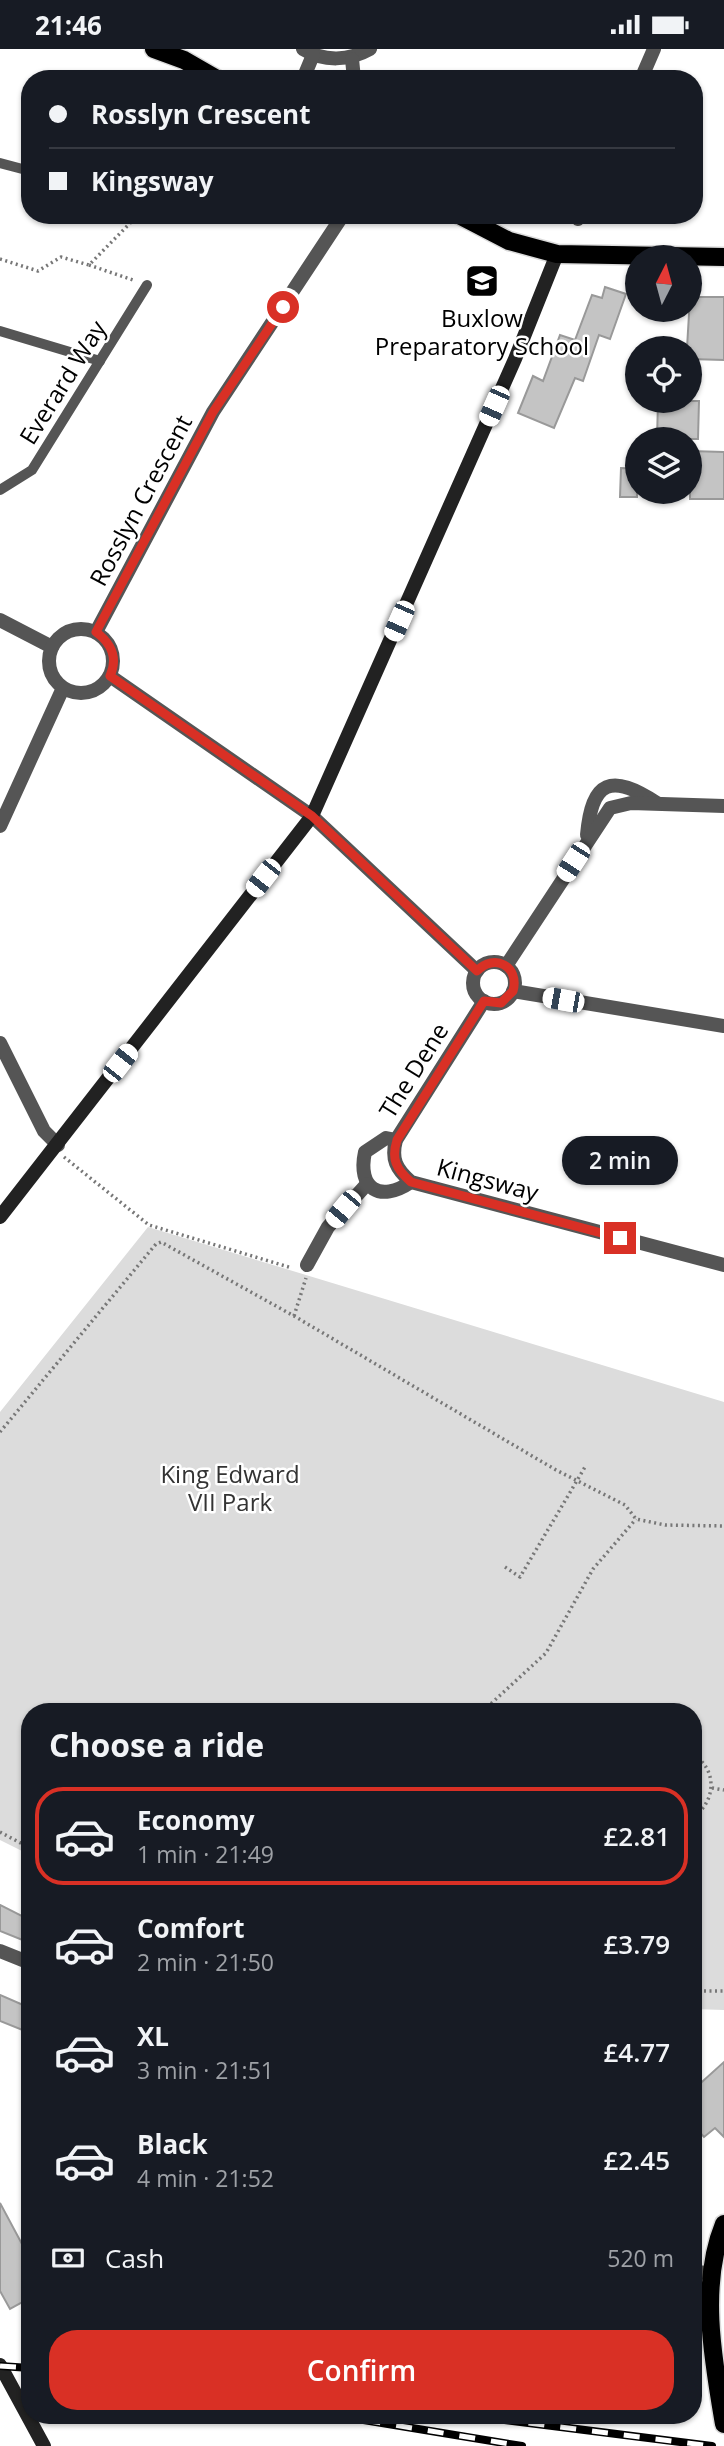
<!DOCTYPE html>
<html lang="en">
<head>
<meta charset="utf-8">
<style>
	body { margin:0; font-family:"Open Sans",sans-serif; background:#20242c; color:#f1f3f6; height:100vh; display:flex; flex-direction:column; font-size:26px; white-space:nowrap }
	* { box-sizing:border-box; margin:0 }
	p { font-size:23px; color:#9ea1a6 }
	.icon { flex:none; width:38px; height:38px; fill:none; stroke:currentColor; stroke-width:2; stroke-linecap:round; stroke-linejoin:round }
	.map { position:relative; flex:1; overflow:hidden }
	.drawer { position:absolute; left:21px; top:1654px; width:681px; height:721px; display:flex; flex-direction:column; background:#171b24; border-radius:28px; box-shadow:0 2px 5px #0004 }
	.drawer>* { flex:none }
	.guide { position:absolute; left:21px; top:21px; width:682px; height:154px; border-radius:28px; box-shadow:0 2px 5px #0004; display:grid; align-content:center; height:154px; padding:0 28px; background:#171b24 }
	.needle { width:46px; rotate:6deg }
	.buttons { position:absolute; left:625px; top:196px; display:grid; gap:14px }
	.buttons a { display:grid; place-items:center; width:77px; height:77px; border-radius:50%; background:#171b24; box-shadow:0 2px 5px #0004; font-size:35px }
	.end { position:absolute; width:32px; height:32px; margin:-16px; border:9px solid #d93025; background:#fff; box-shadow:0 0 0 4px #fff }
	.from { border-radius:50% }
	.bubble { position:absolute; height:49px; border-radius:24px; background:#171b24; box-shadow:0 2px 5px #0004; font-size:23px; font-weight:600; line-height:49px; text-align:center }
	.car { position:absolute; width:21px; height:42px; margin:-21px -10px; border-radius:9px; box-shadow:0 0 5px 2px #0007; background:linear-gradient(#fff 24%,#345 0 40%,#fff 0 76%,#345 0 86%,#fff 0) }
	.guide b { display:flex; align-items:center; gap:24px; height:66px; font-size:26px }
	.guide b+b { border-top:2px solid #363941 }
	.guide i { width:18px; height:18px; background:#f1f3f6 }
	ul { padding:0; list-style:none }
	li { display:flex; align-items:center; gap:21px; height:98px; margin:0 14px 10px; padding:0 14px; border:4px solid transparent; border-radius:28px }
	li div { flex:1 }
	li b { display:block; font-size:26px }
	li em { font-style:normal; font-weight:600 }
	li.selected { border-color:#d93025 }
	li>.icon { width:63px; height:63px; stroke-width:1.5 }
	h2 { padding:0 28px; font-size:32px; line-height:84px }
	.pay { display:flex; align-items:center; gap:18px; height:77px; padding:0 28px; font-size:26px }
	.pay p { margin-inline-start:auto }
	.primary-button { display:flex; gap:14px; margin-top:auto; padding:14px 28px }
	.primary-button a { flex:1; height:80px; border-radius:28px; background:#d93025; color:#fff; font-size:28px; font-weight:600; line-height:80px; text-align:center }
	.status { display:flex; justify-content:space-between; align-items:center; height:49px; padding:0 35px; background:#171b24; direction:ltr }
	.status svg { height:19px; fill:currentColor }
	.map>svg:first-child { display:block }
	.green { fill:#dcdcdc }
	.building { fill:#c4c4c4; stroke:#999; stroke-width:2 }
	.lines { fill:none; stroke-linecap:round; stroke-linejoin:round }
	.primary-casing { stroke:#dbdbdb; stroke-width:21 }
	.path { stroke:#777; stroke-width:3.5; stroke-dasharray:2 3.5; stroke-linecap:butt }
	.lane { stroke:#555; stroke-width:10 }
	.street { stroke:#555; stroke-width:14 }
	.secondary { stroke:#222; stroke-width:14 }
	.primary { stroke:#000; stroke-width:18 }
	.rail-casing { stroke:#000; stroke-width:8 }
	.rail { stroke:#fff; stroke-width:5; stroke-dasharray:16; stroke-linecap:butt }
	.route { stroke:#d93025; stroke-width:9 }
	.labels { text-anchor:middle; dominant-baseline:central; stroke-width:5; stroke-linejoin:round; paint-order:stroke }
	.poi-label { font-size:24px; fill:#000; stroke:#fff }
	.street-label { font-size:24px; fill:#000; stroke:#fff }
	.park-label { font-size:24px; fill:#333; stroke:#fff }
</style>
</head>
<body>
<div class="status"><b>21:46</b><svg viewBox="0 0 49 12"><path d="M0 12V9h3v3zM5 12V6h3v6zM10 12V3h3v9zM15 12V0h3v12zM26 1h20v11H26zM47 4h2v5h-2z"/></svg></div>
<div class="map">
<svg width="724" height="2397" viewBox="0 0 724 2397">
	<rect width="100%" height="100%" fill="#fff"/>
	<polygon class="green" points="148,1178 724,1353 724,1961 693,1960 693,1662 30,1662 30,1806 0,1791 0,1363"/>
	<g class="building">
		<polygon points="605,238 626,245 610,290 599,286 583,332 575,329 554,379 518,364 533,327 543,332 560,286 575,291 592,246 602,249"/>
		<polygon points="690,248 724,248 724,311 690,310 690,299 687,299"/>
		<polygon points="658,352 699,352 698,390 657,390"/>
		<polygon points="690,402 724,403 724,450 690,450"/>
		<polygon points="621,419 637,420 637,448 620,448"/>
		<polygon points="0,1856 30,1871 30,1894 0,1882"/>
		<polygon points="0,1946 30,1959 30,1984 0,1972"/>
		<polygon points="724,2013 724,2088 715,2079 704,2088 693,2076 693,2041"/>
		<polygon points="0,2154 30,2210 30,2249 10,2260 0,2242"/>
	</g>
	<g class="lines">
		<defs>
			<g id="primary">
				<polyline points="154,0 184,11 217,30"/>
				<polyline points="459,166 509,192 557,205 724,208"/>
				<path d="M724 2175C699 2236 713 2311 724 2375"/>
			</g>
		</defs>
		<use href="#primary" class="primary-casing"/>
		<g class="path">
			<polyline points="0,210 38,222 61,208 89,216 138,166"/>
			<polyline points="89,216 133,231"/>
			<polyline points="64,1108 149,1176 292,1219"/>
			<polyline points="294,1267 306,1229"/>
			<polyline points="0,1383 156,1195 161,1193 294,1267 556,1421 625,1456 636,1470 665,1476 724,1477"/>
			<polyline points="505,1518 520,1528 585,1418"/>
			<polyline points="483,1662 546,1604 593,1520 636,1470"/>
			<path d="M693 1706C718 1720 716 1753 693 1768"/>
			<polyline points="712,1739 724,1741"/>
			<polyline points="0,1783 30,1799"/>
			<polyline points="693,1942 724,1942"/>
		</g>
		<g class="lane">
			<polyline points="0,114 30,122"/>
			<polyline points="0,282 100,312"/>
			<polyline points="0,441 32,421 147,236"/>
		</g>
		<g class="street">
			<path d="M303 0C324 13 349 12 370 0"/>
			<polyline points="352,10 354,30"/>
			<polyline points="303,30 313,6"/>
			<polyline points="641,30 654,0"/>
			<polyline points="578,170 579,166"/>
			<polyline points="0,571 52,598"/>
			<circle cx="81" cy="612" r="32"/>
			<polyline points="96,583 213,363 343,166"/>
			<polyline points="110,627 312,767 477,922"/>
			<polyline points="0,777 63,639"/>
			<path d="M587 786C592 731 611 724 657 754"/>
			<circle cx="494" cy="934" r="21"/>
			<polyline points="506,917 610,759 631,754 724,757"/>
			<polyline points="513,942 724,977"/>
			<path d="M484 952 396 1091C391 1110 396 1120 411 1133L724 1216"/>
			<polyline points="0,994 44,1082 58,1096"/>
			<path d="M396 1091 386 1089 365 1103C357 1140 380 1154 411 1133"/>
			<polyline points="307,1216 328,1178 367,1135"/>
			<polyline points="0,1902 30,1914"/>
			<polyline points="693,2223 710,2224"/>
		</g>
		<g class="secondary">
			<polyline points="0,1168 312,767 515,310 557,205"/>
			<polyline points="0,2316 44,2397"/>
		</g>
		<use href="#primary" class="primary"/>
		<defs>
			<g id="rail">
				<polyline points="0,2317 30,2319"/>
				<polyline points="333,2366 522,2397"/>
				<polyline points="465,2366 712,2397"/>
			</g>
		</defs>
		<use href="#rail" class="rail-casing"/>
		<use href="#rail" class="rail"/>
	</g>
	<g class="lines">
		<path class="route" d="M283 258 213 363 96 583C112 595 118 609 110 627L312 767 477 922C494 904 520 917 513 942L501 954 484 952 397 1091C391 1110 396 1120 411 1133L620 1189"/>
	</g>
	<defs>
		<symbol id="school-square" viewBox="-11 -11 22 22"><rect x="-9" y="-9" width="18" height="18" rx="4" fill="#000" stroke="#fff"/><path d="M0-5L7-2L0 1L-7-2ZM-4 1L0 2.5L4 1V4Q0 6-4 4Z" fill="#fff"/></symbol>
	</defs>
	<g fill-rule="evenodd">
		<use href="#school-square" x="463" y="213" width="38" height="38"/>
	</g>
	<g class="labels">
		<g class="poi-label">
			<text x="482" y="268">Buxlow<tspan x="482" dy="28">Preparatory School</tspan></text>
		</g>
		<g class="street-label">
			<text transform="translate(62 333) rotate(-58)">Everard Way</text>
			<text transform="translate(140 451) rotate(-62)">Rosslyn Crescent</text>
			<text transform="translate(413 1021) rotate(-58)">The Dene</text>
			<text transform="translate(488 1130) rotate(15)">Kingsway</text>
		</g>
		<g class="park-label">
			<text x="230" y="1424">King Edward<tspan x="230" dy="28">VII Park</tspan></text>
		</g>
	</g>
</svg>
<div class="buttons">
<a><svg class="needle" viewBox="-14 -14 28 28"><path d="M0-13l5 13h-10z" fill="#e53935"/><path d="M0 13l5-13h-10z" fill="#9ea1a6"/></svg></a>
<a><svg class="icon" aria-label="locate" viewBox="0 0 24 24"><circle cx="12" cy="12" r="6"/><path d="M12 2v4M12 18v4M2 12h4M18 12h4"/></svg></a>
<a><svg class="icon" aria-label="layers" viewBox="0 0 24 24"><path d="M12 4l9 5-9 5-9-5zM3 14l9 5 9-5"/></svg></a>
</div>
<i class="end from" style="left:283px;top:258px"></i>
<i class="end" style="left:620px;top:1189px"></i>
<div class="bubble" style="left:562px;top:1087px;width:116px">2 min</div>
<i class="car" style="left:494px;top:357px;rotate:204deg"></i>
<i class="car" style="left:399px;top:572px;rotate:204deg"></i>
<i class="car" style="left:573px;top:813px;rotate:213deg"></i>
<i class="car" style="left:263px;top:829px;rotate:218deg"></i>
<i class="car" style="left:563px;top:951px;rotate:280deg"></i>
<i class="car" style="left:120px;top:1014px;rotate:38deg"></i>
<i class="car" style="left:343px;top:1160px;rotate:220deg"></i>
<div class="guide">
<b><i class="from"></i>Rosslyn Crescent</b>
<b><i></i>Kingsway</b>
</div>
<section class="drawer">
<h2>Choose a ride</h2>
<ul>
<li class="selected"><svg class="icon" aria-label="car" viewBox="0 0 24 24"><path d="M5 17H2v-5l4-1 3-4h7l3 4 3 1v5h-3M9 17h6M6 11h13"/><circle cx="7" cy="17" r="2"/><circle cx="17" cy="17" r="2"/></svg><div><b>Economy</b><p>1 min · 21:49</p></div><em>£2.81</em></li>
<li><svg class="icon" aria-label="car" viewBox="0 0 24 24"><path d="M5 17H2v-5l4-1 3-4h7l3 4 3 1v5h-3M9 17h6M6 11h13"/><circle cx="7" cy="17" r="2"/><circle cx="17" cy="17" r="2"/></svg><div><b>Comfort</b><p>2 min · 21:50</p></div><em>£3.79</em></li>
<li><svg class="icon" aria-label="car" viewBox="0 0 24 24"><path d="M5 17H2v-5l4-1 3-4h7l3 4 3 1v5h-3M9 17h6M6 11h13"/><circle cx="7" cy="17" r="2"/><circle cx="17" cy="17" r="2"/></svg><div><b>XL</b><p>3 min · 21:51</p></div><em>£4.77</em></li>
<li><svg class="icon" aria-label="car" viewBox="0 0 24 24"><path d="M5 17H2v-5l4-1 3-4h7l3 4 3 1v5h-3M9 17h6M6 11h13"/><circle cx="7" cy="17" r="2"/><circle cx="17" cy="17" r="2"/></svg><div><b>Black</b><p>4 min · 21:52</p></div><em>£2.45</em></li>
</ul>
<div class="pay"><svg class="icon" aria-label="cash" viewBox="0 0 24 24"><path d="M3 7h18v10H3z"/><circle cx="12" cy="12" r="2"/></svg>Cash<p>520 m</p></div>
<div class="primary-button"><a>Confirm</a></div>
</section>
</div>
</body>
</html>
